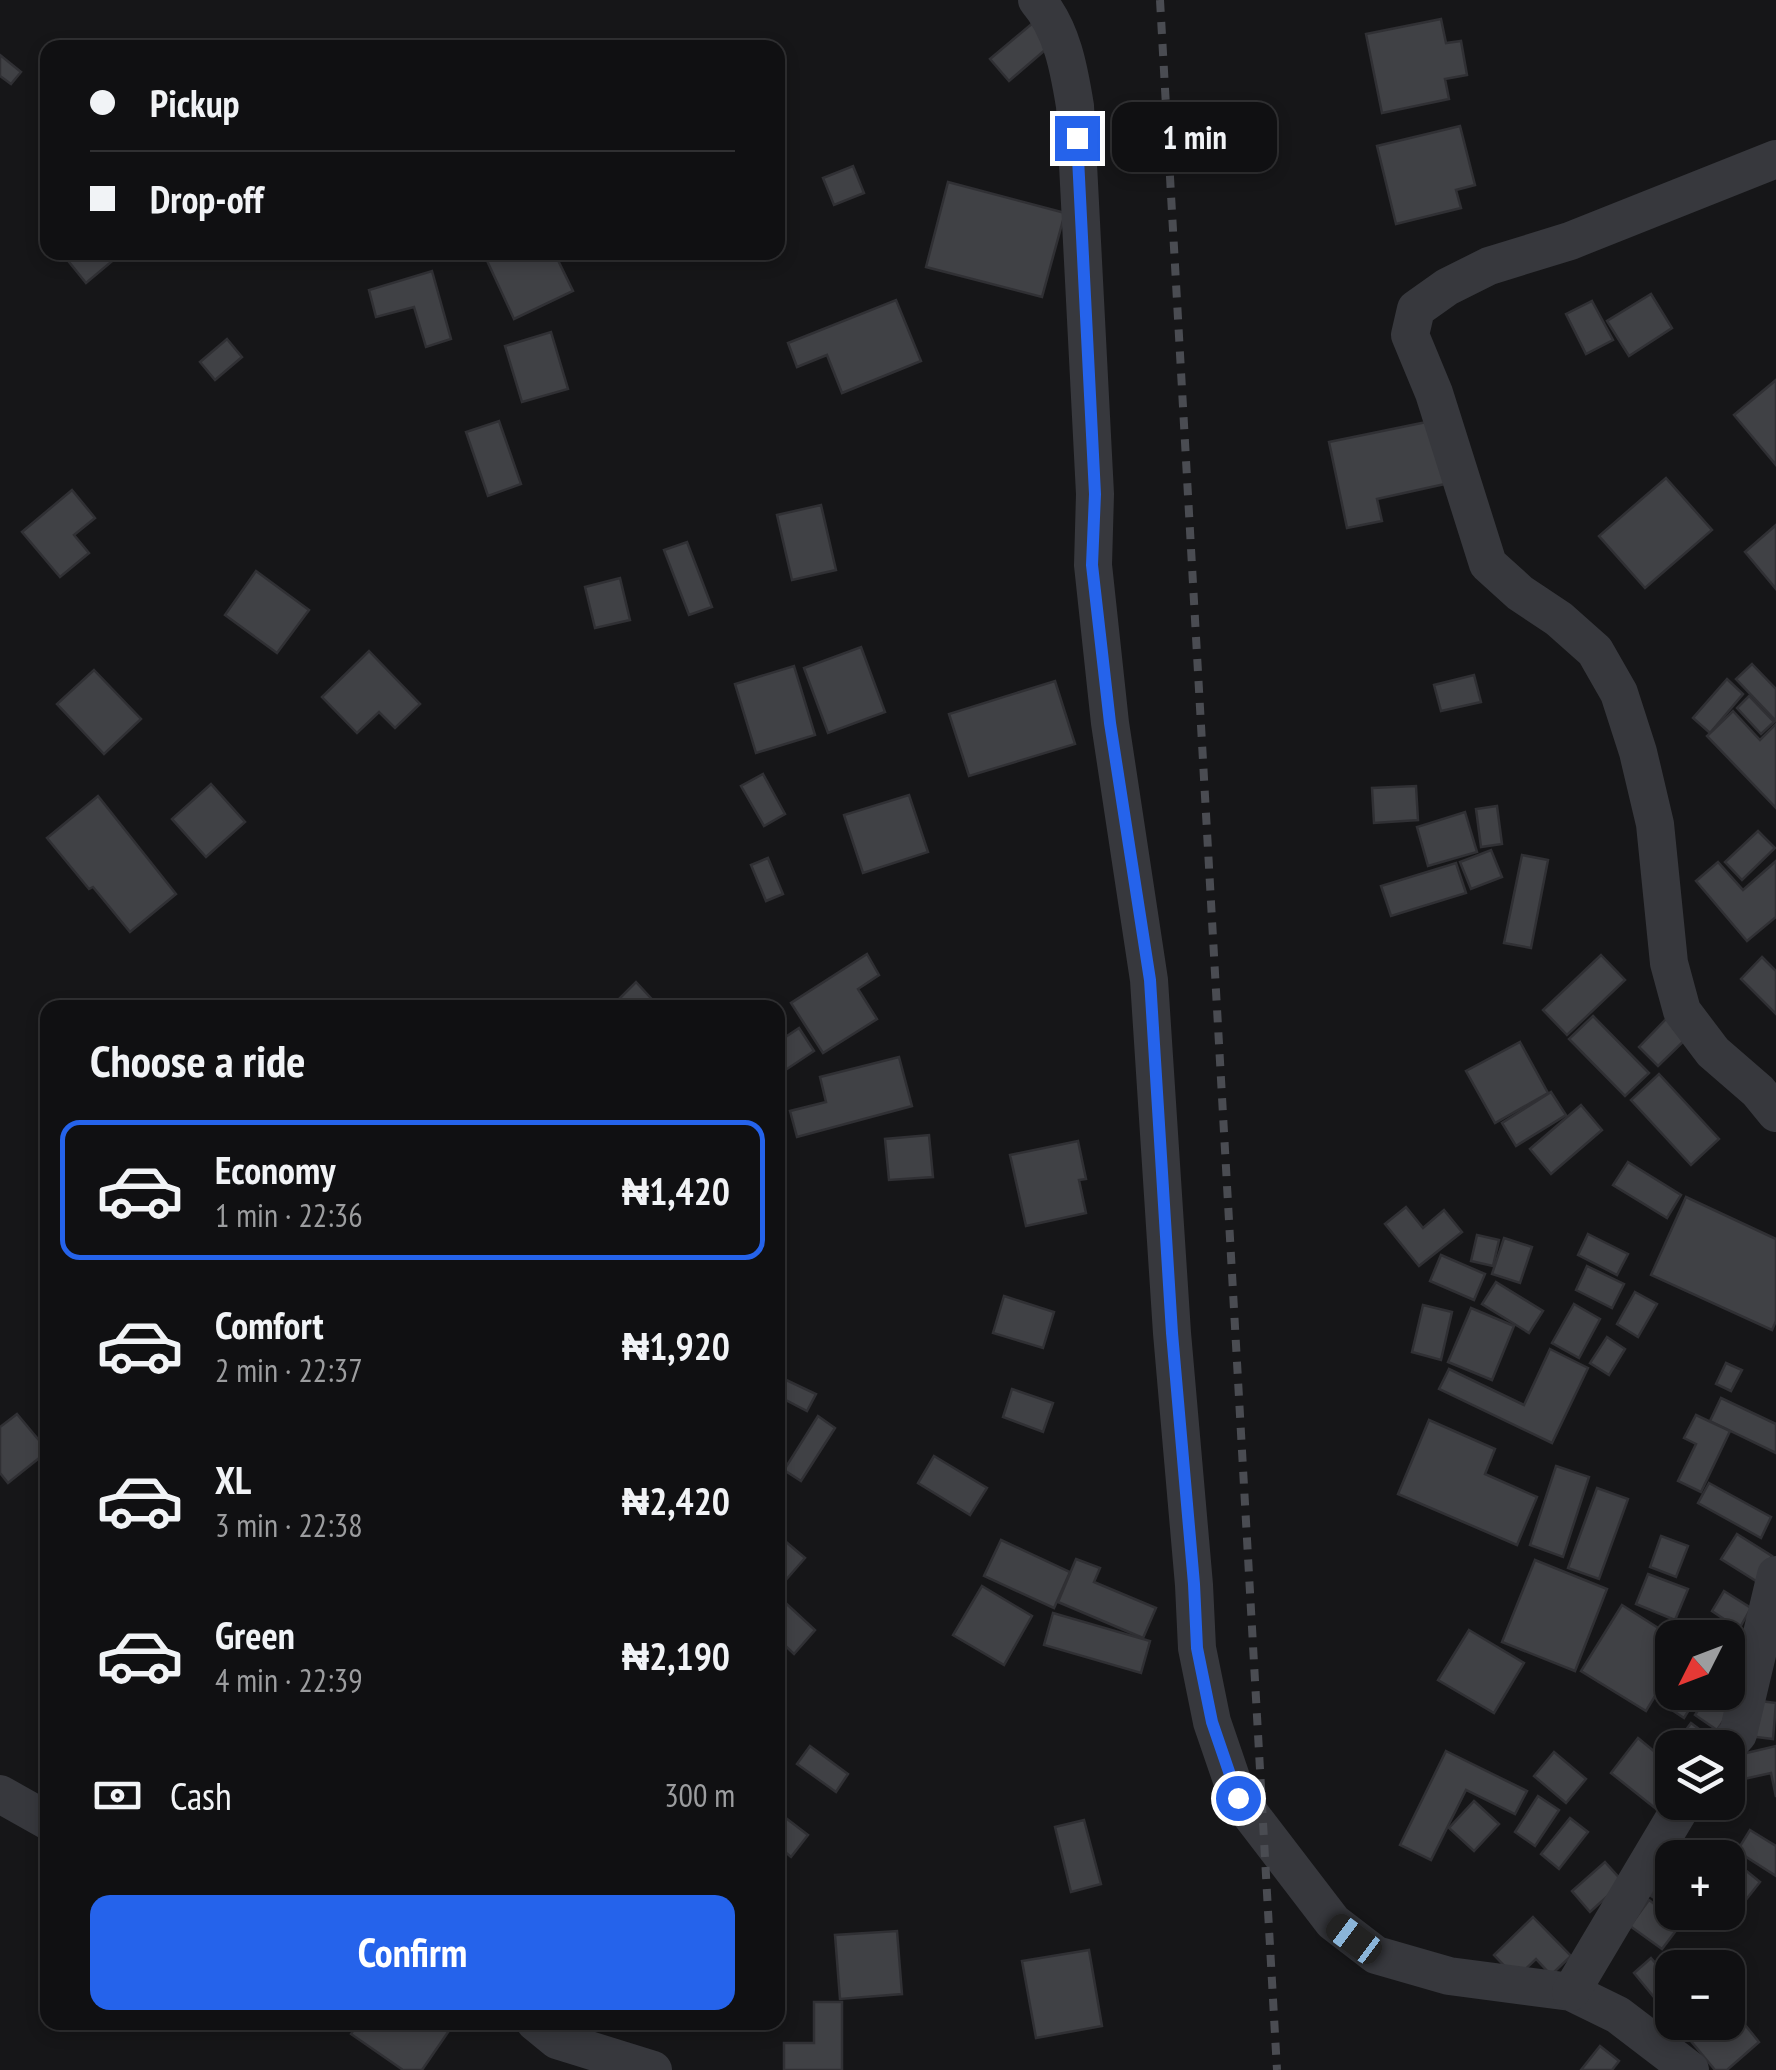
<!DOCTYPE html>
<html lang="en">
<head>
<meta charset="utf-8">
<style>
	body { margin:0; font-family:"PT Sans Narrow",sans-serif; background:#19191b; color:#f1f3f6; height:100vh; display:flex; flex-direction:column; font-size:38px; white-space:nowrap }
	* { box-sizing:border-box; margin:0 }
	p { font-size:32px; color:#9c9d9f }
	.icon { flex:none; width:55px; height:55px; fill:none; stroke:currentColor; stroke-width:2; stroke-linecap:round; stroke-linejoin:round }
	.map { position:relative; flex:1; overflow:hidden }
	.details { position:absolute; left:40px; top:1000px; width:745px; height:1030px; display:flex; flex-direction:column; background:#101012; border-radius:20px; box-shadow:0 5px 15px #0003,0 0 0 2px #303032 }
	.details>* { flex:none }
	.top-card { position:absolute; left:40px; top:40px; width:745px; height:220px; border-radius:20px; box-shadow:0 5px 15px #0003,0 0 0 2px #303032; display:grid; align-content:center; height:220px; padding:0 50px; background:#101012 }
	.needle { width:65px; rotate:228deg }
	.fabs { position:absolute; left:1655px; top:1620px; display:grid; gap:20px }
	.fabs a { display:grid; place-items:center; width:90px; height:90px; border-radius:20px; background:#101012; box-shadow:0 5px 15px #0003,0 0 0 2px #303032; font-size:50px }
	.end { position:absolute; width:45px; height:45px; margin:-22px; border:12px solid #2563eb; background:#fff; box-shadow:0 0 0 5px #fff }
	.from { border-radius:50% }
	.bubble { position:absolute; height:70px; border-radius:20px; background:#101012; box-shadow:0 5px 15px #0003,0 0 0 2px #303032; font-size:32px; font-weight:700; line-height:70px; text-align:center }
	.car { position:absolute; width:30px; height:60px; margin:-30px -15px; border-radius:12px; box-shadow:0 0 8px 2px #0007; background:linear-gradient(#222 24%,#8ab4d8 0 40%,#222 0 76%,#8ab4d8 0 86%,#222 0) }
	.top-card b { display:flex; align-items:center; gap:35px; height:95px; font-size:38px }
	.top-card b+b { border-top:2px solid #303032 }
	.top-card i { width:25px; height:25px; background:#f1f3f6 }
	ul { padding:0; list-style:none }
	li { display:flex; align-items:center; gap:30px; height:140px; margin:0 20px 15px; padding:0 30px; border:5px solid transparent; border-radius:20px }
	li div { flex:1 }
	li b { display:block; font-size:38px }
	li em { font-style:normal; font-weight:700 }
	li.active { border-color:#2563eb }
	li>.icon { width:90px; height:90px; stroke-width:1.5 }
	h2 { padding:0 50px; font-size:45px; line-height:120px }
	.pay { display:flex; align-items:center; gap:25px; height:110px; padding:0 50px; font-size:38px }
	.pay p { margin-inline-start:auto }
	.button { display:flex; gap:20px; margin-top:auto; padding:20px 50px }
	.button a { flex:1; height:115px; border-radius:20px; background:#2563eb; color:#fff; font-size:40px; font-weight:700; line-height:115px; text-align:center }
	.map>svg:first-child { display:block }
	.building { fill:#404145; stroke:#303034; stroke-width:2.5 }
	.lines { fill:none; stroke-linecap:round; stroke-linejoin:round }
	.minor { stroke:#37383d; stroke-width:38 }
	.rail { stroke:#4a4c52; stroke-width:8; stroke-dasharray:12 10; stroke-linecap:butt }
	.route { stroke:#2563eb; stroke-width:12 }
</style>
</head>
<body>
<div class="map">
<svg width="1776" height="2070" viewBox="0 0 1776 2070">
	<rect width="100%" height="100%" fill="#161618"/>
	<g class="building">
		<polygon points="1441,19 1446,43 1461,41 1467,75 1445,79 1449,99 1382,113 1366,34"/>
		<polygon points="1034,22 1052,44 1009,81 990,59"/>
		<polygon points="0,55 21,72 11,84 0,76"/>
		<polygon points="1460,126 1475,185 1456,190 1461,208 1396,224 1377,146"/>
		<polygon points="853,166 864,193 834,205 823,178"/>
		<polygon points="948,182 1065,213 1042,297 926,267"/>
		<polygon points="61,252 123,252 86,283"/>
		<polygon points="483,252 554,252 573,291 514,319"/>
		<polygon points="432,271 451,339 426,347 414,307 376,317 369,290"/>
		<polygon points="1651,294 1672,328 1629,356 1607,321"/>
		<polygon points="896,300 921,361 842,393 827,355 797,367 788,343"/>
		<polygon points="1592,301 1613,340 1586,354 1566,314"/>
		<polygon points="551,332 568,389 522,402 505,346"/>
		<polygon points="227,339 242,357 215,380 200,362"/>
		<polygon points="1776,380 1776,465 1734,415"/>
		<polygon points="1441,419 1454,482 1377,499 1382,521 1347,528 1329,442"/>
		<polygon points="499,421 521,484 488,496 466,432"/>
		<polygon points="1666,478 1712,530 1645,588 1599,536"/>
		<polygon points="72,490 95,518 74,535 89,553 60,577 22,532"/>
		<polygon points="821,505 836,570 792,580 777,515"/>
		<polygon points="1776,525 1776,589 1745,552"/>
		<polygon points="687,542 712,607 689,615 664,550"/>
		<polygon points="256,571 309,610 277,653 225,615"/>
		<polygon points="620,578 630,620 595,628 585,587"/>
		<polygon points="861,647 885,712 828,733 804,668"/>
		<polygon points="369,651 420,704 395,728 379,712 357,733 322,697"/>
		<polygon points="1752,664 1776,689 1776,721 1736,679"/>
		<polygon points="794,666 815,735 756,753 735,684"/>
		<polygon points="94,670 141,719 104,754 57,704"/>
		<polygon points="1474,675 1481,702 1441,711 1434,685"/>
		<polygon points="1727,679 1743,694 1710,733 1693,718"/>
		<polygon points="1055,681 1075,744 969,776 949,714"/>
		<polygon points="1749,696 1774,722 1761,734 1737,708"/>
		<polygon points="1733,711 1760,740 1776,724 1776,808 1707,736"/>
		<polygon points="763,774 785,814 764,826 741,786"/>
		<polygon points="211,784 245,822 206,857 172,819"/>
		<polygon points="1416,786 1418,820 1374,823 1372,788"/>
		<polygon points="909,795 928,852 863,873 844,815"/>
		<polygon points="98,796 176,894 130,932 93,887 89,889 47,838"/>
		<polygon points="1497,806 1502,844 1481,847 1476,809"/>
		<polygon points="1465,812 1477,852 1428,866 1417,827"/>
		<polygon points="1758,831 1775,848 1742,880 1725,862"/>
		<polygon points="1491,850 1502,877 1471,889 1460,862"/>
		<polygon points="1522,855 1548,860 1531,948 1504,943"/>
		<polygon points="768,858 783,894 766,901 751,865"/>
		<polygon points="1776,861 1776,917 1747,941 1696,881 1718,862 1743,890"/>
		<polygon points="1456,863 1466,893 1391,916 1381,886"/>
		<polygon points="867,954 879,975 858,989 877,1019 823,1053 791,1003"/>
		<polygon points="1601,955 1625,980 1567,1035 1543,1010"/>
		<polygon points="1762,957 1776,971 1776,1014 1741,979"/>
		<polygon points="636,982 660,1008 616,1008 613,1005"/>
		<polygon points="1593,1016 1649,1073 1625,1096 1569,1039"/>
		<polygon points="1667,1018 1687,1038 1658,1066 1639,1047"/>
		<polygon points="799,1028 814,1051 778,1075 778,1042"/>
		<polygon points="1520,1042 1548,1093 1495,1123 1466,1071"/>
		<polygon points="899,1057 912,1106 797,1137 790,1111 826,1102 820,1077"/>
		<polygon points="1659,1074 1719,1139 1691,1165 1631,1100"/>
		<polygon points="1551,1092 1566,1115 1516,1146 1502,1123"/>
		<polygon points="1581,1105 1602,1130 1551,1174 1530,1149"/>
		<polygon points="929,1135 933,1177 889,1180 885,1139"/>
		<polygon points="1078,1141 1086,1179 1079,1180 1086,1213 1026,1226 1010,1155"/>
		<polygon points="1628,1162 1681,1195 1667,1218 1613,1185"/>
		<polygon points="1686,1197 1776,1239 1776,1321 1772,1330 1651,1275"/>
		<polygon points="1406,1207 1423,1228 1444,1210 1462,1232 1419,1266 1385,1224"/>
		<polygon points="1588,1234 1628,1254 1617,1275 1578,1255"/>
		<polygon points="1477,1235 1499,1240 1493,1266 1471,1261"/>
		<polygon points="1504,1238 1532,1247 1520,1283 1492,1274"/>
		<polygon points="1441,1255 1485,1274 1474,1300 1430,1281"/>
		<polygon points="1587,1266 1624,1284 1612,1308 1576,1290"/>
		<polygon points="1496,1282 1543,1311 1529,1333 1482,1304"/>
		<polygon points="1635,1292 1657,1304 1638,1337 1617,1324"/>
		<polygon points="1004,1296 1054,1312 1043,1348 993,1333"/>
		<polygon points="1574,1304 1600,1319 1579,1358 1552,1343"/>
		<polygon points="1423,1305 1452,1312 1441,1360 1412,1352"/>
		<polygon points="1471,1308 1514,1326 1492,1380 1448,1362"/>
		<polygon points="1607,1337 1625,1349 1609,1375 1590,1363"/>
		<polygon points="1550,1349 1588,1368 1552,1443 1439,1389 1449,1369 1524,1405"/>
		<polygon points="1726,1363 1742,1370 1731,1391 1716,1384"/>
		<polygon points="782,1378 816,1394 807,1411 778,1396 778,1387"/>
		<polygon points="1012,1389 1053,1403 1043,1432 1003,1417"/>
		<polygon points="1721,1398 1776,1424 1776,1453 1710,1421"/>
		<polygon points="17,1414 48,1451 8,1483 0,1473 0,1427"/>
		<polygon points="1696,1415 1730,1431 1701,1492 1678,1481 1696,1444 1684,1438"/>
		<polygon points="818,1416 835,1428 801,1481 784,1470"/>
		<polygon points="1429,1420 1495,1449 1485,1474 1537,1497 1517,1545 1398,1494"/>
		<polygon points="934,1456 987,1488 970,1515 918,1483"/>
		<polygon points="1556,1466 1589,1477 1563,1557 1530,1545"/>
		<polygon points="1709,1483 1771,1517 1761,1538 1698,1503"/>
		<polygon points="1597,1488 1628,1499 1599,1579 1568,1568"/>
		<polygon points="1737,1534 1772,1556 1756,1581 1721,1559"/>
		<polygon points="1661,1536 1688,1546 1676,1577 1650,1567"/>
		<polygon points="1001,1540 1070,1572 1054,1608 984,1576"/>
		<polygon points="785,1541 805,1558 778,1589 778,1549"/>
		<polygon points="1076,1559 1100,1568 1094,1582 1156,1608 1143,1638 1058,1602"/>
		<polygon points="1535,1560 1607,1589 1575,1671 1502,1642"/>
		<polygon points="1648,1574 1688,1589 1675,1620 1636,1604"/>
		<polygon points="982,1586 1032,1616 1004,1665 953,1635"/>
		<polygon points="1724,1591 1751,1608 1739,1629 1712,1611"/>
		<polygon points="778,1596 815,1630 794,1654 778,1639"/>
		<polygon points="1622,1605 1674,1638 1672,1638 1672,1668 1646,1711 1581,1671"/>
		<polygon points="1053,1613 1150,1641 1141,1673 1044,1645"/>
		<polygon points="1469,1630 1524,1663 1494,1713 1438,1680"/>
		<polygon points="1728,1690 1739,1698 1717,1730 1695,1715 1710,1692 1728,1692"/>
		<polygon points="1674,1692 1700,1692 1684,1718 1666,1706"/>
		<polygon points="1753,1700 1776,1703 1773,1739 1748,1736"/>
		<polygon points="1691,1723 1711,1738 1704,1748 1684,1748 1677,1742"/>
		<polygon points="1638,1738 1672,1766 1672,1796 1660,1812 1611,1773"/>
		<polygon points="810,1746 848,1774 836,1792 797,1764"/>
		<polygon points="1776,1746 1776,1797 1771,1773 1744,1779 1738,1755"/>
		<polygon points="1446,1751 1527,1791 1515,1814 1466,1790 1431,1860 1400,1845"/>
		<polygon points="1554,1752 1586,1779 1566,1803 1534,1776"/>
		<polygon points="1538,1796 1559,1810 1535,1846 1515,1832"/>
		<polygon points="1474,1801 1499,1824 1474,1851 1449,1828"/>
		<polygon points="778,1812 808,1835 791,1857 778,1846"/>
		<polygon points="1570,1818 1588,1832 1559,1869 1541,1854"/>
		<polygon points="1084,1820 1101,1884 1071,1892 1055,1827"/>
		<polygon points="1750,1830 1776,1846 1776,1876 1737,1851"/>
		<polygon points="1605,1862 1623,1882 1590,1912 1572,1891"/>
		<polygon points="1739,1865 1760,1882 1733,1916 1728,1911 1728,1880"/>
		<polygon points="1667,1871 1672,1874 1672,1910 1651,1896"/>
		<polygon points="1649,1900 1681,1924 1662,1949 1630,1926"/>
		<polygon points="1533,1917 1571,1956 1551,1975 1536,1959 1516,1978 1494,1955"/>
		<polygon points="897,1931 902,1994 840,1999 835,1935"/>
		<polygon points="1089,1950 1102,2026 1036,2038 1022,1961"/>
		<polygon points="1651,1958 1671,1981 1672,1980 1672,2019 1634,1973"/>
		<polygon points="814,2002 842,2002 842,2070 784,2070 784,2043 814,2043"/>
		<polygon points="1728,2004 1759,2042 1727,2070 1715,2070 1675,2022 1728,2022"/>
		<polygon points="359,2022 455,2022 422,2070 403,2070 351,2034"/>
		<polygon points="1600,2046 1619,2061 1612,2070 1581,2070"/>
	</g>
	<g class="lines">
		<g class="minor">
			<path d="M1037 0C1062 29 1069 69 1075 106L1095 494 1093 565 1110 723 1149 980 1172 1333 1194 1585 1197 1648 1212 1722 1238 1798 1333 1922 1376 1955 1449 1976 1571 1992 1618 2015 1690 2070"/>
			<polyline points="1776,159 1570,241 1489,266 1447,287 1416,309 1410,335 1434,393 1488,564 1520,593 1559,619 1595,651 1619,693 1638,752 1655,824 1669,963 1682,1011 1713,1052 1758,1091 1776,1113"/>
			<polyline points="1725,1748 1738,1734 1776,1575"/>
			<polyline points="0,1794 48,1821"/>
			<polyline points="1571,1992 1684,1802"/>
			<polyline points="535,2022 557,2040 653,2070"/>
		</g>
		<polyline class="rail" points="1160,0 1277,2070"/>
	</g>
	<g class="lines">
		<polyline class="route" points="1077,138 1095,494 1092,565 1110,723 1150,980 1172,1333 1194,1584 1197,1648 1212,1722 1238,1798"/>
	</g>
</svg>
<div class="fabs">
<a><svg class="needle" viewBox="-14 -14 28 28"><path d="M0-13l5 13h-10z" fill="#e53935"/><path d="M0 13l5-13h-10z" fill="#9c9d9f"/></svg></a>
<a><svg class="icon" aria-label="layers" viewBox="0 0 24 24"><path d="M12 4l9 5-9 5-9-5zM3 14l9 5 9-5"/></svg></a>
<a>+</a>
<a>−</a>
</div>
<i class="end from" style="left:1238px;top:1798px"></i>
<i class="end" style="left:1077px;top:138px"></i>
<div class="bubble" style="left:1112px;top:102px;width:165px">1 min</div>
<i class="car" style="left:1354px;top:1939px;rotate:307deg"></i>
<div class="top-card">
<b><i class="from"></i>Pickup</b>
<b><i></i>Drop-off</b>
</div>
<section class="details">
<h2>Choose a ride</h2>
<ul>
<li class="active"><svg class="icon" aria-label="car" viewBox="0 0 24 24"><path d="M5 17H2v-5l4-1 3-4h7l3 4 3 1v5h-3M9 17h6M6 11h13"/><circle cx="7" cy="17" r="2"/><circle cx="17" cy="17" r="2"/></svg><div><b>Economy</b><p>1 min · 22:36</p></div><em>₦1,420</em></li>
<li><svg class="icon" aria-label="car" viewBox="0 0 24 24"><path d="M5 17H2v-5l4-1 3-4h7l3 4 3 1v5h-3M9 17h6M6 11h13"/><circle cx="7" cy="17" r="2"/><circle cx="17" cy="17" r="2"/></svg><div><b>Comfort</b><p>2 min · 22:37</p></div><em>₦1,920</em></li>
<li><svg class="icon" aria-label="car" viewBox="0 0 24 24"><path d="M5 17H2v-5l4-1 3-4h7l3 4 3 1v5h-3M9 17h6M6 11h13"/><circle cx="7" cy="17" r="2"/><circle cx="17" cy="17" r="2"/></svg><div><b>XL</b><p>3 min · 22:38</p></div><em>₦2,420</em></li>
<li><svg class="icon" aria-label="car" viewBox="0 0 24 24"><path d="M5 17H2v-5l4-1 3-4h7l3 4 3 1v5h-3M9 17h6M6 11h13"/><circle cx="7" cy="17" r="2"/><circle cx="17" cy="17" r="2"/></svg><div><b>Green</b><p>4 min · 22:39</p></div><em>₦2,190</em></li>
</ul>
<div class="pay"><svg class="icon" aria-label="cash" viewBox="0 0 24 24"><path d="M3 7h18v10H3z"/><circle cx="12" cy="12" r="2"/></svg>Cash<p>300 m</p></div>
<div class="button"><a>Confirm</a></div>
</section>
</div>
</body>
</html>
